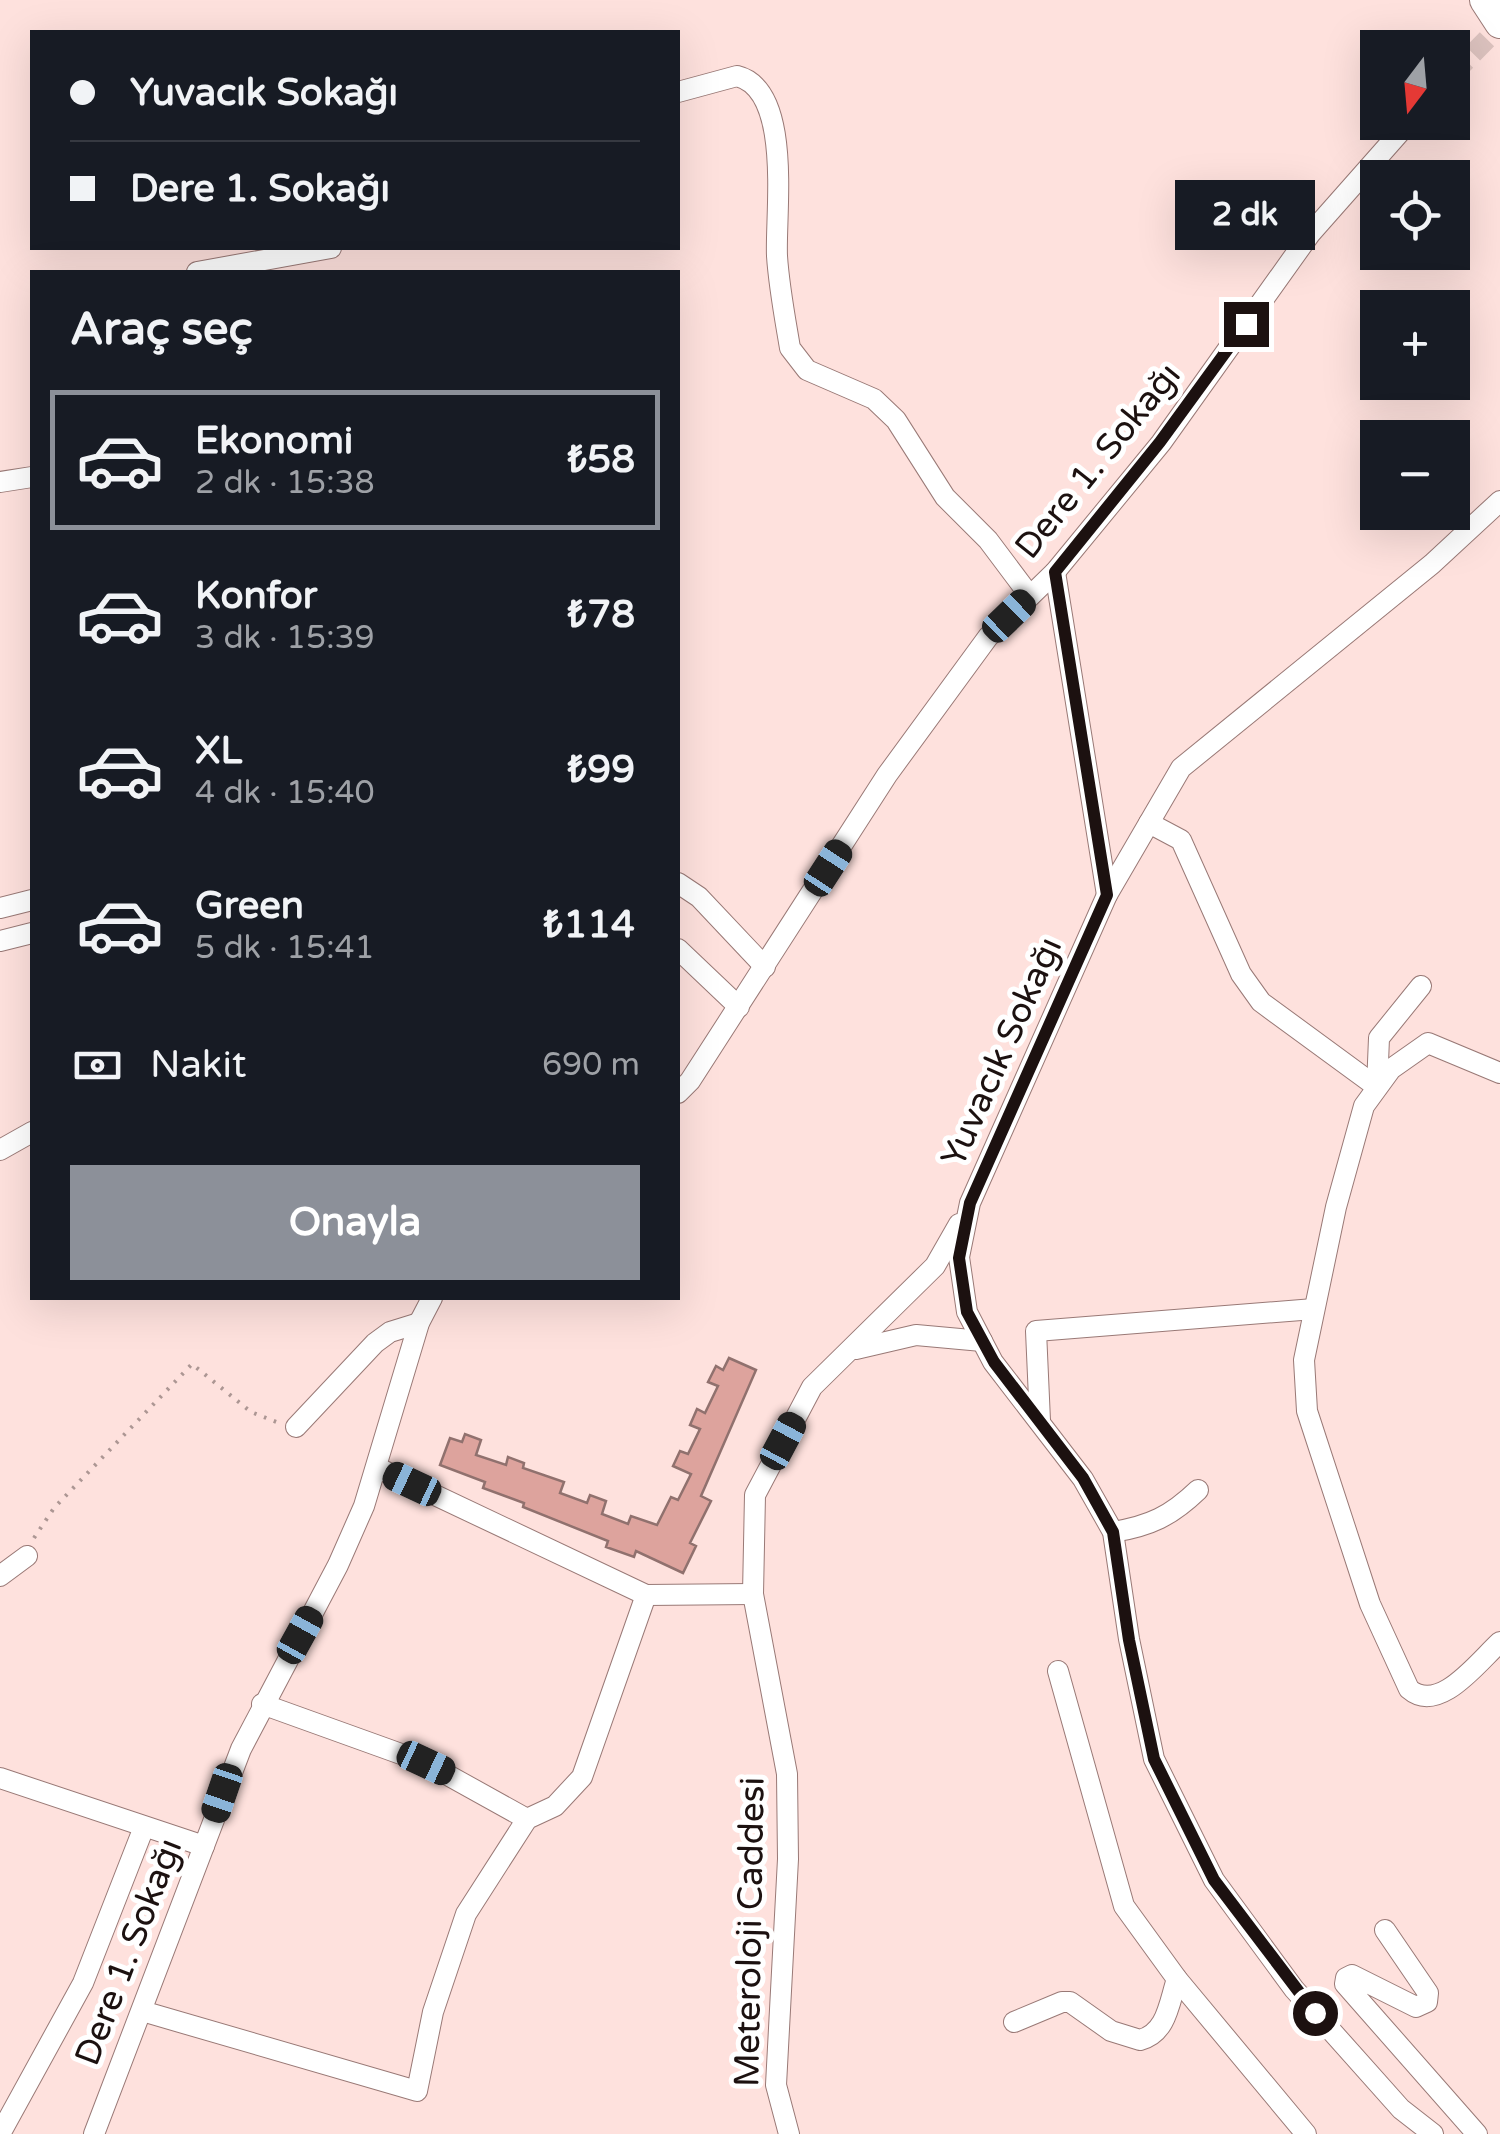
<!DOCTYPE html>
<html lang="tr">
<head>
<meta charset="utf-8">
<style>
	body { margin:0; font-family:"Varela Round",sans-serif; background:#242831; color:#f1f3f6; height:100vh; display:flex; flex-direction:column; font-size:38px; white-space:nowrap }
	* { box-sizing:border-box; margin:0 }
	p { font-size:32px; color:#9ea1a6 }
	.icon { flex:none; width:55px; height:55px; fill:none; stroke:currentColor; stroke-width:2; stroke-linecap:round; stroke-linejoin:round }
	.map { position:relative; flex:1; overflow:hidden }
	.drawer { position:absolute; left:30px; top:270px; width:650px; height:1030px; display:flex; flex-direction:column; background:#171b24; border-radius:0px; box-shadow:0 10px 40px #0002 }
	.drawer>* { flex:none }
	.guide { position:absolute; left:30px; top:30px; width:650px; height:220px; border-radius:0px; box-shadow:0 10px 40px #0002; display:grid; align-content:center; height:220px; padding:0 40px; background:#171b24 }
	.needle { width:65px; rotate:196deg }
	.controls { position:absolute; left:1360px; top:30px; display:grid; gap:20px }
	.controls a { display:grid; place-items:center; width:110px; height:110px; border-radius:0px; background:#171b24; box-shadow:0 10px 40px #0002; font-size:50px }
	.end { position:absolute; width:45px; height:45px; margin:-22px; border:12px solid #1c1110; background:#fff; box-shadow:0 0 0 5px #fff }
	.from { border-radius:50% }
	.bubble { position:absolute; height:70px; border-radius:0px; background:#171b24; box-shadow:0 10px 40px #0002; font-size:32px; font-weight:800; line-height:70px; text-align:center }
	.car { position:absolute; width:30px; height:60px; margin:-30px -15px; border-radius:12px; box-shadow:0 0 8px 2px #0007; background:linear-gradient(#222 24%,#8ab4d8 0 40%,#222 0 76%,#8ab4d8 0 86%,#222 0) }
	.guide b { display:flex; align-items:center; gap:35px; height:95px; font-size:38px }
	.guide b+b { border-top:2px solid #363941 }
	.guide i { width:25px; height:25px; background:#f1f3f6 }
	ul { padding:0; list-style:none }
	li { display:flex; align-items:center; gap:30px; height:140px; margin:0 20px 15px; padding:0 20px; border:5px solid transparent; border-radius:0px }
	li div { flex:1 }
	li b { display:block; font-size:38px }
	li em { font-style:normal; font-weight:800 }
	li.selected { border-color:#8c9099 }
	li>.icon { width:90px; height:90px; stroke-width:1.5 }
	h2 { padding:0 40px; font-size:45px; line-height:120px }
	.pay { display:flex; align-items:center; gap:25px; height:110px; padding:0 40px; font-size:38px }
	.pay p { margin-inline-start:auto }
	.primary-button { display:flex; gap:20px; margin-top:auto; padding:20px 40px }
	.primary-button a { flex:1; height:115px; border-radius:0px; background:#8c9099; color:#fff; font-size:40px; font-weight:800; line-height:115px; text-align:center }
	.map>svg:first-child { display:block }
	.building { fill:#dda39d; stroke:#90716e; stroke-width:2.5 }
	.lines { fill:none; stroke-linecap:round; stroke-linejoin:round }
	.minor-tunnel { stroke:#dcc2be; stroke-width:20; stroke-dasharray:20 10; stroke-linecap:butt }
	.minor-casing { stroke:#997976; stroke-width:22 }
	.highway-casing { stroke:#997976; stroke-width:32 }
	.path { stroke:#ac9693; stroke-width:4; stroke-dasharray:2.5 8; stroke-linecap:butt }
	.minor { stroke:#fff; stroke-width:20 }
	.highway { stroke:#fff; stroke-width:30 }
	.route { stroke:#1c1110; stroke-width:12 }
	.labels { text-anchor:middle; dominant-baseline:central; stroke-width:10; stroke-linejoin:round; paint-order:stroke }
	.street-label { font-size:35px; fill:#1c1110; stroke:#fff }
</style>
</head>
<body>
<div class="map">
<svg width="1500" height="2134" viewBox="0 0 1500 2134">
	<rect width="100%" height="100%" fill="#fee1dd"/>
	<polygon class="building" points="729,1358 756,1370 701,1496 711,1501 690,1543 696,1546 683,1573 636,1551 634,1557 606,1547 608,1541 523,1507 524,1503 483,1488 485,1482 440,1465 450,1438 462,1442 465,1434 481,1440 476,1455 506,1465 508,1457 524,1463 523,1468 564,1482 560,1493 587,1503 590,1495 606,1501 602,1514 628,1524 631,1516 657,1525 671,1497 678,1500 691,1474 673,1466 680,1451 688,1454 700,1429 690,1425 697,1409 705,1413 718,1386 708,1382 716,1366 723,1370"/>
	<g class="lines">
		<polyline class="minor-tunnel" points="1452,75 1500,26"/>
		<defs>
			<g id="minor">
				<path d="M678 92 737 76C793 90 775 214 777 256 779 287 785 318 790 348L807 370 874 399 896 420 945 497 988 540 1030 596"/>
				<polyline points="197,272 331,248"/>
				<polyline points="0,482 32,477"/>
				<polyline points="1055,572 1107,895"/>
				<polyline points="1149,823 1181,840 1241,974 1261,1002 1377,1087"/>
				<polyline points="678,883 699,897 765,967"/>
				<polyline points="0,908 32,900"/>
				<polyline points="0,941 32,933"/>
				<polyline points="678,949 739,1007"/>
				<path d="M1500 1073 1428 1043 1391 1069 1364 1106 1336 1207 1304 1360 1307 1411 1370 1604 1409 1689C1439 1715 1478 1662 1500 1642"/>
				<polyline points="1377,1087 1379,1038 1421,986"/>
				<polyline points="678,1093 690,1081 887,775 988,637 1055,572 1161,443 1310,234 1409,122"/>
				<polyline points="0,1150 32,1132"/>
				<polyline points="856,1349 916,1335 982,1341"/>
				<polyline points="1040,1421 1036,1331 1314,1309"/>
				<polyline points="296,1427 375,1343 390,1332 419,1323"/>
				<polyline points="378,1468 646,1595 753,1594"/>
				<path d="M1113 1532C1150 1526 1171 1516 1198 1490"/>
				<polyline points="0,1576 27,1556"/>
				<polyline points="1058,1671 1124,1906 1177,1979 1306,2134"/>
				<polyline points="262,1704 426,1763 527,1819"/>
				<polyline points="0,1778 204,1846"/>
				<polyline points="1385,1930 1428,1993 1427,2002 1416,2007 1352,1975 1346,1978 1345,1984 1477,2134"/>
				<polyline points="142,2011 417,2091 433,2012 466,1914 527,1819 555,1806 582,1777 646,1595"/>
				<path d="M1014 2022 1062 2002H1070L1111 2031 1140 2040C1167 2033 1169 2003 1177 1979"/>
				<polyline points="0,2134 83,1983 144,1827"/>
				<polyline points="94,2134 241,1749 338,1565 364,1506 419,1323 432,1298"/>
				<polyline points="789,2134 776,2085 788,1859 787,1774 753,1594 755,1495 812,1387 935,1266 959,1224"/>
				<polyline points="1433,2134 1401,2109 1294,1989 1214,1880 1154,1759 1129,1639 1113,1532 1083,1479 993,1362 967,1312 959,1257 970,1203 1107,895 1181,768 1432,564 1500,501"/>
			</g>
			<polyline id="highway" points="1485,0 1500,23"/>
		</defs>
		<use href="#minor" class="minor-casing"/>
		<use href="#highway" class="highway-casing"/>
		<polyline class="path" points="34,1538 54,1508 192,1364 251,1412 279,1423"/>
		<use href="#minor" class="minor"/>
		<use href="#highway" class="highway"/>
	</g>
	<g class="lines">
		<polyline class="route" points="1246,324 1160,442 1055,572 1107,895 970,1203 959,1258 967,1312 994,1362 1083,1478 1113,1532 1129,1640 1154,1759 1214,1880 1315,2013"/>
	</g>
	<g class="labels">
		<g class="street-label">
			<text transform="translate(1098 461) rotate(-51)">Dere 1. Sokağı</text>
			<text transform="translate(1002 1052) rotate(-66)">Yuvacık Sokağı</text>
			<text transform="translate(750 1932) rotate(-89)">Meteroloji Caddesi</text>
			<text transform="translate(129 1952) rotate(-69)">Dere 1. Sokağı</text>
		</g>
	</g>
</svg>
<div class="controls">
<a><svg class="needle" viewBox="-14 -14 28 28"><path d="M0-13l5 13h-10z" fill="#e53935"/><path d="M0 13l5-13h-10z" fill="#9ea1a6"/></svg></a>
<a><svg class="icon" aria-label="locate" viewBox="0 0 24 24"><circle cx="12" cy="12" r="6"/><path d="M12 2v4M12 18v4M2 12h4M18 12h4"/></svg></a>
<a>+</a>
<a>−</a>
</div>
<i class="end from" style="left:1315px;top:2013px"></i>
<i class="end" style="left:1246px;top:324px"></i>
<div class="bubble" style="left:1175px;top:180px;width:140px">2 dk</div>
<i class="car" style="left:1009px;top:616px;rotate:46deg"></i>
<i class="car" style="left:828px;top:868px;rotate:33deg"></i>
<i class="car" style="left:783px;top:1441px;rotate:28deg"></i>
<i class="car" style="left:412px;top:1484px;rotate:295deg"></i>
<i class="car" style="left:300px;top:1635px;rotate:29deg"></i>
<i class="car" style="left:426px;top:1763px;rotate:115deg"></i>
<i class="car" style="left:222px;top:1793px;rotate:199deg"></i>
<div class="guide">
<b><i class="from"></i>Yuvacık Sokağı</b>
<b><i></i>Dere 1. Sokağı</b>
</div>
<section class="drawer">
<h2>Araç seç</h2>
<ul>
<li class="selected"><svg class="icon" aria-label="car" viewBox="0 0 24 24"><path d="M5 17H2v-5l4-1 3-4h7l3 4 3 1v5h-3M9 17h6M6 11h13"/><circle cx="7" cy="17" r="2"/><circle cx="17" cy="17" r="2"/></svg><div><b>Ekonomi</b><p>2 dk · 15:38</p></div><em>₺58</em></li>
<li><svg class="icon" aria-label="car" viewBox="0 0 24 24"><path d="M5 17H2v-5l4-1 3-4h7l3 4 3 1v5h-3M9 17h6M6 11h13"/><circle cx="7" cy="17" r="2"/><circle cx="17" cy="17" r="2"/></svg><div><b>Konfor</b><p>3 dk · 15:39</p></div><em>₺78</em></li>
<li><svg class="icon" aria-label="car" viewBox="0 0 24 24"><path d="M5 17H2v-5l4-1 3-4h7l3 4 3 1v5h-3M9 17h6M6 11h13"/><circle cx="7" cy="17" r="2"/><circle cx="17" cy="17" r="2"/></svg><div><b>XL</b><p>4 dk · 15:40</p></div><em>₺99</em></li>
<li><svg class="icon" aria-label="car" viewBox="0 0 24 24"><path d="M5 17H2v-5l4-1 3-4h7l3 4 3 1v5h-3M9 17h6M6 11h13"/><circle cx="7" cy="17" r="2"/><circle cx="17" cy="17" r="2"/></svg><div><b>Green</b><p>5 dk · 15:41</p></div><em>₺114</em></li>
</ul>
<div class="pay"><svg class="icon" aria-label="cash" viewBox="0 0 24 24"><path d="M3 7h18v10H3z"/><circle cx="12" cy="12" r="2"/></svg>Nakit<p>690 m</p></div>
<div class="primary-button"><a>Onayla</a></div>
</section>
</div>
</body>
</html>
